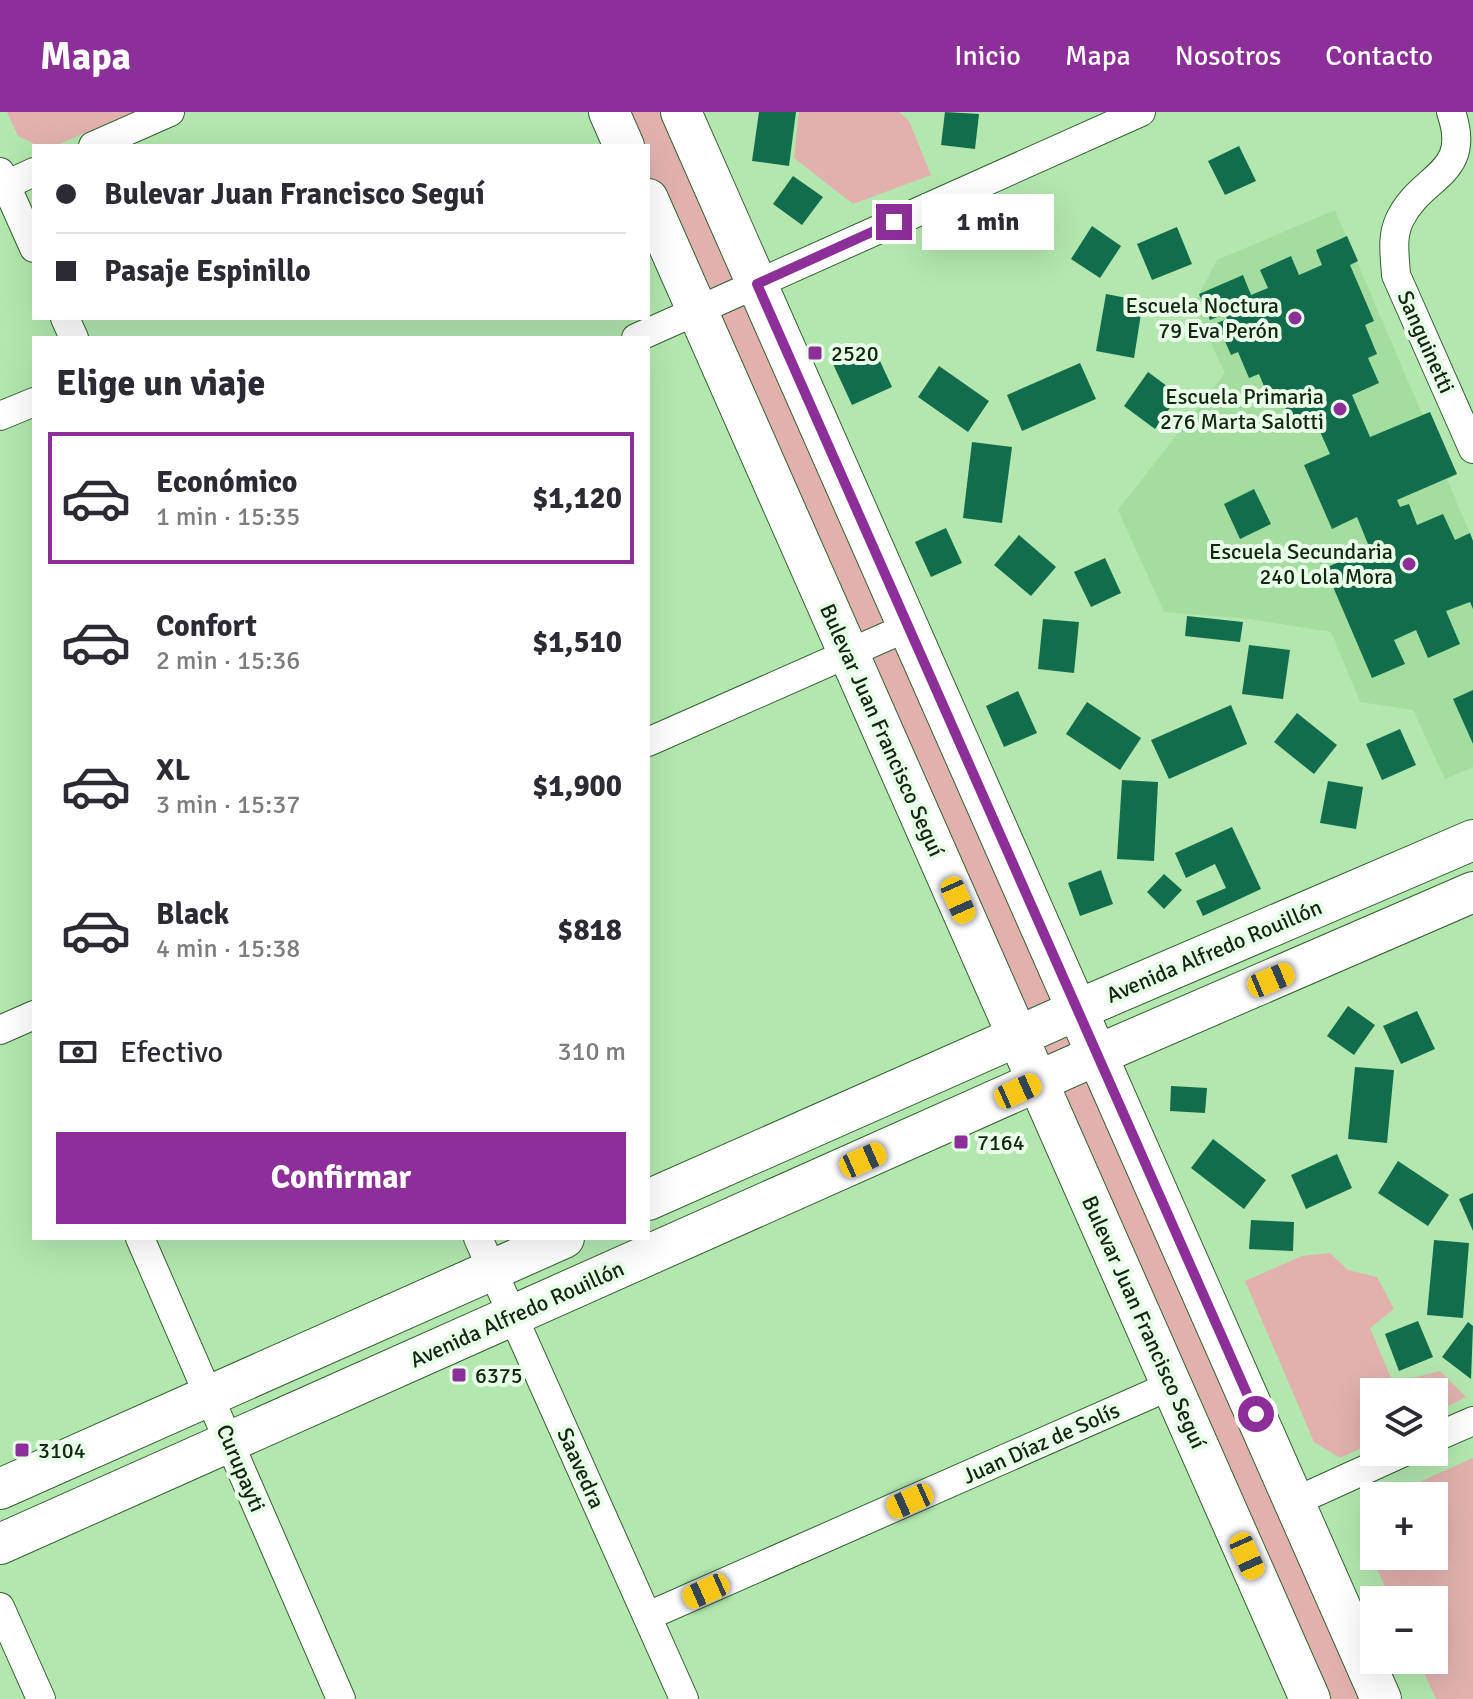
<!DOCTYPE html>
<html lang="es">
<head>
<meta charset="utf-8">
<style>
	body { margin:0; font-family:Signika,sans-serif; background:#f2f2f3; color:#2b2b33; height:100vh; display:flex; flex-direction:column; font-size:30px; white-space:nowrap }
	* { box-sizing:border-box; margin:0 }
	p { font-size:26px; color:#7c7c81 }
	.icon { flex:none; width:44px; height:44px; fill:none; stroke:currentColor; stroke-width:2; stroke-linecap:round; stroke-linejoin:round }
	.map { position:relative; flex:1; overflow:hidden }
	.panel { position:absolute; left:32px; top:224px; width:618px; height:904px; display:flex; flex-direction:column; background:#fff; border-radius:0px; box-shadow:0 8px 32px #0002 }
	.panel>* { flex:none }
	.guide { position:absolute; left:32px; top:32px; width:618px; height:176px; border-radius:0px; box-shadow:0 8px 32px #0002; display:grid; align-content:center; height:176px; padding:0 24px; background:#fff }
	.buttons { position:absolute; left:1360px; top:1266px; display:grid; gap:16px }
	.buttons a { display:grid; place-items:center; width:88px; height:88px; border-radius:0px; background:#fff; box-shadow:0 8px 32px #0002; font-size:40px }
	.end { position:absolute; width:36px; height:36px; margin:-18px; border:10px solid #8d2f99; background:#fff; box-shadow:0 0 0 4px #fff }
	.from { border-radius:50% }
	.bubble { position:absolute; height:56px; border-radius:0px; background:#fff; box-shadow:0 8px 32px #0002; font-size:26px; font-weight:700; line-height:56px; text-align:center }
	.car { position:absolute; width:24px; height:48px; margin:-24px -12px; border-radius:10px; box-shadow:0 0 6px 2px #0007; background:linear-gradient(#f5c518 24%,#345 0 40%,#f5c518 0 76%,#345 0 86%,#f5c518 0) }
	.guide b { display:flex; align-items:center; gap:28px; height:76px; font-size:30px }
	.guide b+b { border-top:2px solid #e1e1e2 }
	.guide i { width:20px; height:20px; background:#2b2b33 }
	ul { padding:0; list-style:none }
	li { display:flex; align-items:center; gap:24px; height:132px; margin:0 16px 12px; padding:0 8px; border:4px solid transparent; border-radius:0px }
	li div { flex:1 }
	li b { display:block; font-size:30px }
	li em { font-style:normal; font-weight:700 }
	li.on { border-color:#8d2f99 }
	li>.icon { width:72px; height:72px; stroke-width:1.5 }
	h2 { padding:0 24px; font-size:36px; line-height:96px }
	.pay { display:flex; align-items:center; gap:20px; height:88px; padding:0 24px; font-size:30px }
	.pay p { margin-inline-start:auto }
	.primary-button { display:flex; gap:16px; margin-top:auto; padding:16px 24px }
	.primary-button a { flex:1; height:92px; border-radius:0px; background:#8d2f99; color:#fff; font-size:32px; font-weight:700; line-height:92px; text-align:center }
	header { display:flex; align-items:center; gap:48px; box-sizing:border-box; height:112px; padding:0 40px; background:#8d2f99; color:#fff }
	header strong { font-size:38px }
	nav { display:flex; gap:44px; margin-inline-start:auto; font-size:28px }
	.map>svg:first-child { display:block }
	.built { fill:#a3dda0 }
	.green { fill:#e2b1ae }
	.building { fill:#116d4c }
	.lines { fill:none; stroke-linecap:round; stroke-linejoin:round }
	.street-casing { stroke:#336231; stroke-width:30 }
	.secondary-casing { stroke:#336231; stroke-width:42 }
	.street { stroke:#fff; stroke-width:28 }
	.secondary { stroke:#fff; stroke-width:40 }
	.route { stroke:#8d2f99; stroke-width:10 }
	.poi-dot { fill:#8d2f99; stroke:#e9fee8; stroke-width:3 }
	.labels { text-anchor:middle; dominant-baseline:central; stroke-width:8; stroke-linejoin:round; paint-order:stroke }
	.poi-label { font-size:22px; fill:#122611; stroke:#e9fee8; text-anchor:start }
	.street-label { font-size:22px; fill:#122611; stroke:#e9fee8 }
</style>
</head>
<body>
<header>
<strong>Mapa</strong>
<nav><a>Inicio</a><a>Mapa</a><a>Nosotros</a><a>Contacto</a></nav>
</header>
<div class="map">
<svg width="1473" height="1587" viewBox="0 0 1473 1587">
	<rect width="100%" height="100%" fill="#b3e7af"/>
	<polygon class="built" points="1335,98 1422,302 1430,300 1457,362 1447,367 1473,429 1473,655 1445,667 1413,598 1360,590 1331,520 1250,507 1164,500 1118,398 1225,261 1193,194 1217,148"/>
	<g class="green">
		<polygon points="7,0 133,0 55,34 39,34 18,24"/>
		<polygon points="609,0 681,0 1381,1587 1310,1587 648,87 648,34 624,34"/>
		<polygon points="799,0 899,0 909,9 931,63 853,92 794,46"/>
		<polygon points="1330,1141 1348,1158 1377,1165 1394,1197 1370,1216 1393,1271 1440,1259 1466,1285 1434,1301 1434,1280 1374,1280 1374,1330 1340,1346 1314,1330 1245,1169 1302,1144"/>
		<polygon points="1473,1346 1473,1587 1436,1587 1418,1548 1434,1548 1434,1488 1391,1488 1361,1422 1374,1398 1374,1444 1434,1444 1434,1384 1388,1384"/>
	</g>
	<g class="building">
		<polygon points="759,0 796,0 789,54 752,49"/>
		<polygon points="945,0 979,2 975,37 941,33"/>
		<polygon points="1239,34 1256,69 1225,83 1208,49"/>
		<polygon points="793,64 823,85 802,113 773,92"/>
		<polygon points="1092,114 1121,134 1100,166 1071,147"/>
		<polygon points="1177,115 1192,152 1152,168 1137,132"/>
		<polygon points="1347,124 1358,149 1350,153 1374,209 1365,213 1377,242 1368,246 1379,271 1352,283 1370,325 1430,300 1457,362 1397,388 1400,395 1409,392 1417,413 1443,402 1455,428 1470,421 1473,429 1473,497 1470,490 1446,499 1460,532 1428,546 1416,518 1394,528 1405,552 1372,566 1325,456 1370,437 1357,405 1332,417 1304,353 1330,342 1314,306 1293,315 1281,285 1270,289 1259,262 1249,266 1238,240 1231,243 1217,211 1227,207 1225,202 1210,208 1199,182 1243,163 1251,183 1268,176 1260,158 1291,144 1299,163 1322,153 1316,138"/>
		<polygon points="1106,182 1143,189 1134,246 1096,239"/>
		<polygon points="873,234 892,275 852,293 833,252"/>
		<polygon points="1080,251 1096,287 1022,319 1007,283"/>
		<polygon points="939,254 989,289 968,320 918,285"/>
		<polygon points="1148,260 1179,283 1155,317 1124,294"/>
		<polygon points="972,330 1012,335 1002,411 963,406"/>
		<polygon points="1254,377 1271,412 1240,427 1224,392"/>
		<polygon points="946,416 962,451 931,465 915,430"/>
		<polygon points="1019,423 1056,455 1031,484 994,453"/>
		<polygon points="1105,446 1121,481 1091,495 1074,460"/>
		<polygon points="1187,504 1243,510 1240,530 1185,524"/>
		<polygon points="1043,507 1079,510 1074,561 1038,557"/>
		<polygon points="1249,533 1290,538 1283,587 1242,582"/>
		<polygon points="1473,578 1473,632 1453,587"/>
		<polygon points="1018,579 1037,621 1004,635 986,594"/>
		<polygon points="1087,590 1141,626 1120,658 1066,622"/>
		<polygon points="1231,593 1247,632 1169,667 1151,628"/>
		<polygon points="1297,601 1337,633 1314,662 1274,630"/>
		<polygon points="1400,617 1416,653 1382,668 1366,632"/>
		<polygon points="1122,668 1158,670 1154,749 1117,747"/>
		<polygon points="1328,669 1363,675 1356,717 1320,711"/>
		<polygon points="1232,715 1261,777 1203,804 1196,789 1226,776 1215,752 1186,766 1175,741"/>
		<polygon points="1101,758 1113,792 1080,804 1068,771"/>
		<polygon points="1164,762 1182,778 1164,797 1147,780"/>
		<polygon points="1348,894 1375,913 1354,943 1327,924"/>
		<polygon points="1417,899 1435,937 1401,952 1383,914"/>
		<polygon points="1355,955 1394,958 1387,1031 1348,1027"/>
		<polygon points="1171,974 1207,976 1205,1001 1170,999"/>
		<polygon points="1213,1027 1266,1068 1244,1097 1191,1056"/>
		<polygon points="1337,1042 1352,1076 1306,1097 1291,1063"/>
		<polygon points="1398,1049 1449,1083 1428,1114 1378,1081"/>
		<polygon points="1473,1081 1473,1119 1459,1087"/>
		<polygon points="1251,1108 1294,1110 1293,1139 1249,1137"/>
		<polygon points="1434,1128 1469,1131 1463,1206 1427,1203"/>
		<polygon points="1418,1209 1433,1245 1399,1259 1385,1222"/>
		<polygon points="1468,1210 1473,1214 1471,1267 1442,1245"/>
	</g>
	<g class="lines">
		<defs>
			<g id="street">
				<path d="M1451 0C1473 63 1422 62 1400 107 1391 125 1395 144 1396 163L1473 337"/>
				<polyline points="93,34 170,0"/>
				<polyline points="0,60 34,136"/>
				<polyline points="6,73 34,60"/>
				<polyline points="65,206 74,226"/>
				<polyline points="636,226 1141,0"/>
				<polyline points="0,304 34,290"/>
				<polyline points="648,630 908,515"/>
				<polyline points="0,918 34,903"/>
				<polyline points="140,1126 341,1587"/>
				<polyline points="478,1126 684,1587"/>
				<polyline points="1434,1326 1473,1309"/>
				<polyline points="1294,1390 1404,1340"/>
				<polyline points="0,1495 41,1587"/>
				<polyline points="648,1504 1172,1273"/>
			</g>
			<g id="secondary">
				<polyline points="609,0 624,34"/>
				<polyline points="681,0 1381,1587"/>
				<polyline points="648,87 1310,1587"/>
				<polyline points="648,1088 1077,898 1473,728"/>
				<polyline points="0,1377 564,1126"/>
				<polyline points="0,1432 1097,943 1473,780"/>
			</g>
		</defs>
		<use href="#street" class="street-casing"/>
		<use href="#secondary" class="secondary-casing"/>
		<use href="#street" class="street"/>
		<use href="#secondary" class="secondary"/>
	</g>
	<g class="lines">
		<polyline class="route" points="894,110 757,172 1256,1302"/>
	</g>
	<g class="poi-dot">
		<circle cx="1295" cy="206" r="8"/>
		<rect x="807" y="233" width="16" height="16" rx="4"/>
		<circle cx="1340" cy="297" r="8"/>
		<circle cx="1409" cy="452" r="8"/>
		<rect x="953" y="1022" width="16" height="16" rx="4"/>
		<rect x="451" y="1255" width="16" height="16" rx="4"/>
		<rect x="14" y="1330" width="16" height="16" rx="4"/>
	</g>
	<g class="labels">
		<g class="poi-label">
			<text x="1279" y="193" text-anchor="end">Escuela Noctura<tspan x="1279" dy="25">79 Eva Perón</tspan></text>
			<text x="831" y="241">2520</text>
			<text x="1324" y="284" text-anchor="end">Escuela Primaria<tspan x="1324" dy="25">276 Marta Salotti</tspan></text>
			<text x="1393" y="439" text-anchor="end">Escuela Secundaria<tspan x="1393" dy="25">240 Lola Mora</tspan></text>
			<text x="977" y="1030">7164</text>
			<text x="475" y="1263">6375</text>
			<text x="38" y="1338">3104</text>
		</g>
		<g class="street-label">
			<text transform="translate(1426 230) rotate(66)">Sanguinetti</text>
			<text transform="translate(882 618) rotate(66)">Bulevar Juan Francisco Seguí</text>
			<text transform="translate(1214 839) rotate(-23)">Avenida Alfredo Rouillón</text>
			<text transform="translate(517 1202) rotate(-24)">Avenida Alfredo Rouillón</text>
			<text transform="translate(1144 1210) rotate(66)">Bulevar Juan Francisco Seguí</text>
			<text transform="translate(1041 1331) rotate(-24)">Juan Díaz de Solís</text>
			<text transform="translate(241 1356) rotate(67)">Curupayti</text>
			<text transform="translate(581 1356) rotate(66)">Saavedra</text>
		</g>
	</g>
</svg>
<div class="buttons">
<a><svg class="icon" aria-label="layers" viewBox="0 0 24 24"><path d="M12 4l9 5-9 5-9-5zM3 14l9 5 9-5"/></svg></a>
<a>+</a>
<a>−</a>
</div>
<i class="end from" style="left:1256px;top:1302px"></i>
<i class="end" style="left:894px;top:110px"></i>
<div class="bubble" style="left:922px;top:82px;width:132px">1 min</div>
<i class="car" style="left:958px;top:788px;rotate:156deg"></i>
<i class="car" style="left:1271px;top:868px;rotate:67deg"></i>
<i class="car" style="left:1018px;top:979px;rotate:66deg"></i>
<i class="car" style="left:863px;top:1048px;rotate:66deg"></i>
<i class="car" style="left:910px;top:1389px;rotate:246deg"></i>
<i class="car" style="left:1247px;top:1444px;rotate:156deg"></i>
<i class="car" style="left:706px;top:1479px;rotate:246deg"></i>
<div class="guide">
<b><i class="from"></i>Bulevar Juan Francisco Seguí</b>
<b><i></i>Pasaje Espinillo</b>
</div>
<section class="panel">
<h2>Elige un viaje</h2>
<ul>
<li class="on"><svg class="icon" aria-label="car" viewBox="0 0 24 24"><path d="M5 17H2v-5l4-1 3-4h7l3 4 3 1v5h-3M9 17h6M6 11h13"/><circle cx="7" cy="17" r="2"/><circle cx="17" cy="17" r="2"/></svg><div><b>Económico</b><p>1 min · 15:35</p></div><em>$1,120</em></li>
<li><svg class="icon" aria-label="car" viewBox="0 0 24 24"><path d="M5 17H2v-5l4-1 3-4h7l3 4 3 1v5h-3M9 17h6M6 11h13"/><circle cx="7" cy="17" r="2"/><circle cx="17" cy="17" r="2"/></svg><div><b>Confort</b><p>2 min · 15:36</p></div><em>$1,510</em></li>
<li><svg class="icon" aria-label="car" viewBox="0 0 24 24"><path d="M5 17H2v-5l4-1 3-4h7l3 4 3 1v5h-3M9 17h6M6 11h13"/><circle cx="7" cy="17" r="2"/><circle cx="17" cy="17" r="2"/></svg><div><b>XL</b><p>3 min · 15:37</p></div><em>$1,900</em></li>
<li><svg class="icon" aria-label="car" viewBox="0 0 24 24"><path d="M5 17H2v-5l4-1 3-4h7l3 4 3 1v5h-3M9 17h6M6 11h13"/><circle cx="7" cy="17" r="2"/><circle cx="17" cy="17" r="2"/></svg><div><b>Black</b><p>4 min · 15:38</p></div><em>$818</em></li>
</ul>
<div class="pay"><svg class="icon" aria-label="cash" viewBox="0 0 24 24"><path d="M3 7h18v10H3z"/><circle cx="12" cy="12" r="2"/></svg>Efectivo<p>310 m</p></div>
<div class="primary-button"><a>Confirmar</a></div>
</section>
</div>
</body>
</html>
